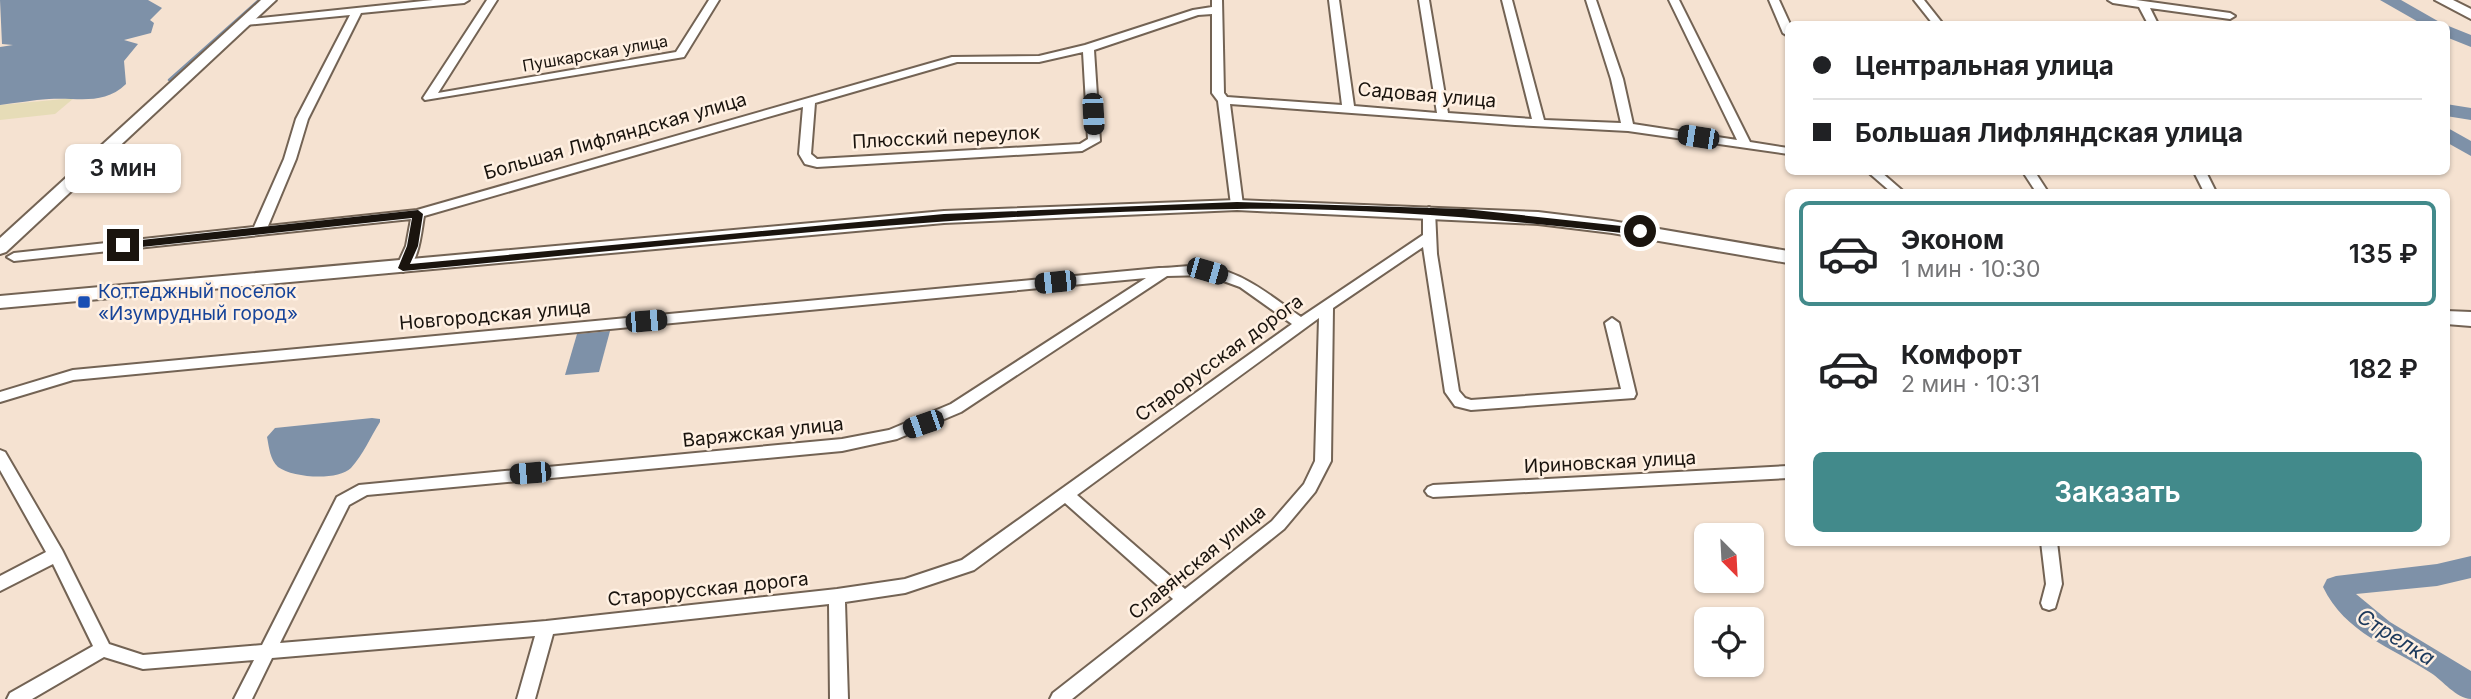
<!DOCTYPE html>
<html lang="ru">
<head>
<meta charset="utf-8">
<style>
	body { margin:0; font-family:Inter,sans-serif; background:#f6f6f6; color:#202124; height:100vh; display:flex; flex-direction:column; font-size:26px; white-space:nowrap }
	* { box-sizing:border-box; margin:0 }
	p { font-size:23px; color:#757577 }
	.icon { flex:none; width:38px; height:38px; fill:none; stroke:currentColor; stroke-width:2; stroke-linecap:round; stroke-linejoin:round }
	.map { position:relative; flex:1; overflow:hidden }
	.side { position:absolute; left:1785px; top:189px; width:665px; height:357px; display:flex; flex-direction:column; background:#fff; border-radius:10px; box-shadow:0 2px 5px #0004 }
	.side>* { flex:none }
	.guide { position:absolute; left:1785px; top:21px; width:665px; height:154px; border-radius:10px; box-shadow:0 2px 5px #0004; display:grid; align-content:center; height:154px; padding:0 28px; background:#fff }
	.needle { width:46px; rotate:156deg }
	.buttons { position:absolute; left:1694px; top:523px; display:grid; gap:14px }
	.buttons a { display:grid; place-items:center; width:70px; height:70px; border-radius:10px; background:#fff; box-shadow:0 2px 5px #0004; font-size:35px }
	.end { position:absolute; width:32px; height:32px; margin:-16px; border:9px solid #1a140e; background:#fff; box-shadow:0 0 0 4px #fff }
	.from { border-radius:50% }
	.bubble { position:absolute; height:49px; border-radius:10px; background:#fff; box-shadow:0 2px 5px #0004; font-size:23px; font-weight:600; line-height:49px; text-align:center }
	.car { position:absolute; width:21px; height:42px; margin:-21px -10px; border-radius:9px; box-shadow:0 0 5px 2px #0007; background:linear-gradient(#222 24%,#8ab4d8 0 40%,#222 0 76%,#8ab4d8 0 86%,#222 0) }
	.guide b { display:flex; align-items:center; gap:24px; height:66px; font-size:26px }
	.guide b+b { border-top:2px solid #e0e0e0 }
	.guide i { width:18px; height:18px; background:#202124 }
	ul { padding:12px 0 0; list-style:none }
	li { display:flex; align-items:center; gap:21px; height:105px; margin:0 14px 10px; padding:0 14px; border:4px solid transparent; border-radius:10px }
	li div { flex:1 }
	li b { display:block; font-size:26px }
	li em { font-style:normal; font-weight:600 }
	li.on { border-color:#428a8b }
	li>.icon { width:63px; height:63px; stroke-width:1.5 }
	.cta { display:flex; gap:14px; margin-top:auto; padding:14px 28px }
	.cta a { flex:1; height:80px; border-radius:10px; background:#428a8b; color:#fff; font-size:28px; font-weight:600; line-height:80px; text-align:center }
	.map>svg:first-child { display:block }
	.sand { fill:#e6dcb7 }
	.water { fill:#7e91a8 }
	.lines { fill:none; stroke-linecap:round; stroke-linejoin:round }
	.stream { stroke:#7e91a8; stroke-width:2.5 }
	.river { fill:#7e91a8; fill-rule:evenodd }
	.street-casing { stroke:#736354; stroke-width:4 }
	.secondary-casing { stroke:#736354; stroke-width:4 }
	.street { fill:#fff; fill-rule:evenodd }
	.secondary { fill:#fff; fill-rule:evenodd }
	.route { fill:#1a140e }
	.transit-dot { fill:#1a4fb4; stroke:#fff0e2; stroke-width:2.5 }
	.labels { text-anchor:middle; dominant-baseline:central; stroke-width:5; stroke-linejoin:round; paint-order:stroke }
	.far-street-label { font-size:16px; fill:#1a140e; stroke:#fff0e2 }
	.street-label { font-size:19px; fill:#1a140e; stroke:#fff0e2 }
	.transit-label { font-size:19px; fill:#164399; stroke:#fff0e2; text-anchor:start }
	.water-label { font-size:21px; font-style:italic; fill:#1b385b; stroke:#fff0e2 }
</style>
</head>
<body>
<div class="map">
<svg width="2471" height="699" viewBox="0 0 2471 699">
	<rect width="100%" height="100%" fill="#f5e2d1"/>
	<polygon class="sand" points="74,98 55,114 0,120 0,105"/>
	<g class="water">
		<path d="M0 0H148L162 8 150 20 154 23 151 33 124 40 138 44 124 61 126 84C103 106 78 97 49 99 33 100 16 103 0 105V47L13 45 2 44Z"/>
		<polygon points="610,331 599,372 565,375 577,334"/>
		<path d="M372 418 380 419V422C371 436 363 455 351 468 338 481 293 478 278 467 270 460 269 447 267 437L275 428Z"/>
	</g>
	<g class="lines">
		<g class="stream">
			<polyline points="2396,5 2399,0"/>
			<polyline points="169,80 259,0"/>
		</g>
		<g class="river">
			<polygon points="2380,0 2401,0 2443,24 2422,24"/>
			<polygon points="2446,25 2471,35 2471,47 2446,37"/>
			<polygon points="2446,104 2471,108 2471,120 2446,116"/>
			<polygon points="2446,127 2471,141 2471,156 2446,142"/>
			<path d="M2471 556V578L2437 586 2356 594 2390 622 2471 671V699C2456 698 2443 681 2431 673 2391 647 2345 633 2323 587L2327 579 2336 576 2437 564Z"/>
		</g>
		<defs>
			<g id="street">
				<path d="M433 0H469L464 3 361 13 308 119 296 159 268 226 417 210 952 57 1039 56 1085 45 1193 10 1212 7V0H1222L1224 93 1227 97 1342 105 1329 0H1339L1354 106 1437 113 1419 0H1429L1448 113 1532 119 1502 0H1512L1544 120 1621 123 1611 79 1586 0H1596L1623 79 1633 124 1737 140 1669 0H1679L1750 142 1788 148V154L1628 131 1515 125 1230 104 1243 205 1237 209 1231 205 1218 101 1212 93V14L1198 15 1094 50 1100 141 1082 151 817 167 805 164 799 154 803 107 424 216C421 233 419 265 403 272L396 268 406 246 411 219 14 261 7 257 14 253 254 227 284 159 296 119 350 15 245 25 241 24V20ZM1083 52 1088 139 1080 144 817 159 811 154 815 103 957 62H1039Z"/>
				<polygon points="487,0 497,0 438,93 676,52 709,0 719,0 684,57 425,100 423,98"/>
				<polygon points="1769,0 1779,0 1790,24 1788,36 1783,33"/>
				<polygon points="1914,0 1924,0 1943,24 1933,24"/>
				<polygon points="2108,0 2136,0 2230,13 2235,16 2230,19 2150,8 2158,24 2148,24 2139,7 2113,3"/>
				<polygon points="1868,172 1881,172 1904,192 1891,192"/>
				<polygon points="2023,172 2035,172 2048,192 2036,192"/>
				<polygon points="2194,172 2206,172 2216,192 2204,192"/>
				<path d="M1429 207 1435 211 1437 254 1459 391 1465 398 1471 400 1621 389 1605 323 1612 318 1619 323 1636 394 1634 398 1471 410 1455 406 1445 392 1423 247 1333 308 1331 461 1315 492 1284 529 1072 699H1050L1053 693 1173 599 1065 503 974 570 905 593 845 602 848 699H830L829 604 553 634 535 699H517L535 636 272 658 252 699H234L254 660 143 669 104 657 32 699H7L10 693 93 646 53 564 0 591V576L46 552 0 470V450L5 452 62 550 109 644 143 655 262 645 337 497 359 485 842 439 889 430 951 404 1146 278 73 380 0 402V392L73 370 1159 268C1175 268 1193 264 1209 267 1245 273 1272 297 1301 317L1423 235V211ZM1207 275 1240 287 1292 324 962 560 905 579 837 589 546 621 280 643 349 505 367 495 842 451 897 439 961 412 1167 276ZM1319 318 1315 461 1304 484 1272 521 1185 589 1077 495Z"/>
				<polygon points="1788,466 1788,478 1433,497 1428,495 1425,491 1428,487 1433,485"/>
				<polygon points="2041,542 2057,542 2062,584 2055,608 2049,610 2043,608 2041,603 2046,584"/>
			</g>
			<g id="secondary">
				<polygon points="261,0 276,0 6,252 0,254 0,238"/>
				<polygon points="2435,0 2453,0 2471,9 2471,19"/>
				<polygon points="1237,200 1538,212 1612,221 1788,251 1788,263 1612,233 1538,224 1237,210 944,223 0,308 0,296 944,211"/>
				<polygon points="2446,311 2471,312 2471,326 2446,324"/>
			</g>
		</defs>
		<use href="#street" class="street-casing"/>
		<use href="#secondary" class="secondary-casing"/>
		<use href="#street" class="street"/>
		<use href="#secondary" class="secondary"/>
	</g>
	<path class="route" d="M1237 202 1465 209 1640 228 1645 231 1640 235C1506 220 1371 207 1236 209 957 212 680 245 403 271L398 268 407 246 412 218 123 249 117 245 123 242 418 210 423 214 418 246 410 264 944 214Z"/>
	<rect class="transit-dot" x="77" y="295" width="14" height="14" rx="3.5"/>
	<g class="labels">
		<g class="far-street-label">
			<text transform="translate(595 53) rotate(-10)">Пушкарская улица</text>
		</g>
		<g class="street-label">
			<text transform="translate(1427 95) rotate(5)">Садовая улица</text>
			<text transform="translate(615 136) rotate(-16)">Большая Лифляндская улица</text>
			<text transform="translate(946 137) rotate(-3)">Плюсский переулок</text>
			<text transform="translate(495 315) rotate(-5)">Новгородская улица</text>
			<text transform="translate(1219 358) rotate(-36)">Старорусская дорога</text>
			<text transform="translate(763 432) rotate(-6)">Варяжская улица</text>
			<text transform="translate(1610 462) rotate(-3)">Ириновская улица</text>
			<text transform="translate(1197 562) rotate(-39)">Славянская улица</text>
			<text transform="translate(708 589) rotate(-6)">Старорусская дорога</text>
		</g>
		<g class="transit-label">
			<text x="98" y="291">Коттеджный поселок<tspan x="98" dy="22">«Изумрудный город»</tspan></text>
		</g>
		<g class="water-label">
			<text transform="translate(2396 637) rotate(32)">Стрелка</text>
		</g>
	</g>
</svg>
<div class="buttons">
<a><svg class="needle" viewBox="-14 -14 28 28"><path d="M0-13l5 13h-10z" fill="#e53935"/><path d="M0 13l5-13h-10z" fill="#757577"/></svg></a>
<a><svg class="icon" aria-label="locate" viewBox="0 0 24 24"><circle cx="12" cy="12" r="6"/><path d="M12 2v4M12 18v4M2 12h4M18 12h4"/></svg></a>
</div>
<i class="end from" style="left:1640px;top:231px"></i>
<i class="end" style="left:123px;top:245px"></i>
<div class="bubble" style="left:65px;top:144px;width:116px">3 мин</div>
<i class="car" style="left:1093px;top:114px;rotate:177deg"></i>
<i class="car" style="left:1698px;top:137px;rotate:279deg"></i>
<i class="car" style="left:1207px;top:271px;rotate:106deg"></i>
<i class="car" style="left:1055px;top:282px;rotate:264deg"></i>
<i class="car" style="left:646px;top:321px;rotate:85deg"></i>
<i class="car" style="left:923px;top:424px;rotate:251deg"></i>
<i class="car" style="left:530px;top:473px;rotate:265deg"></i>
<div class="guide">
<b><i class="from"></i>Центральная улица</b>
<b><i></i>Большая Лифляндская улица</b>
</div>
<section class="side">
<ul>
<li class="on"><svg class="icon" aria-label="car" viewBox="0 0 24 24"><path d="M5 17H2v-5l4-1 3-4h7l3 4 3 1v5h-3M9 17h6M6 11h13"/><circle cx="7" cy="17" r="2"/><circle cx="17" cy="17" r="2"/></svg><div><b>Эконом</b><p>1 мин · 10:30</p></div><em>135 ₽</em></li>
<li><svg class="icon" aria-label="car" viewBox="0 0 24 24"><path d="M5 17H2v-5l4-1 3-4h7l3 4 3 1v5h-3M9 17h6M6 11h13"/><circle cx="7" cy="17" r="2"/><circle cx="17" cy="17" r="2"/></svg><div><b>Комфорт</b><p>2 мин · 10:31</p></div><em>182 ₽</em></li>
</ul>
<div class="cta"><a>Заказать</a></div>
</section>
</div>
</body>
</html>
